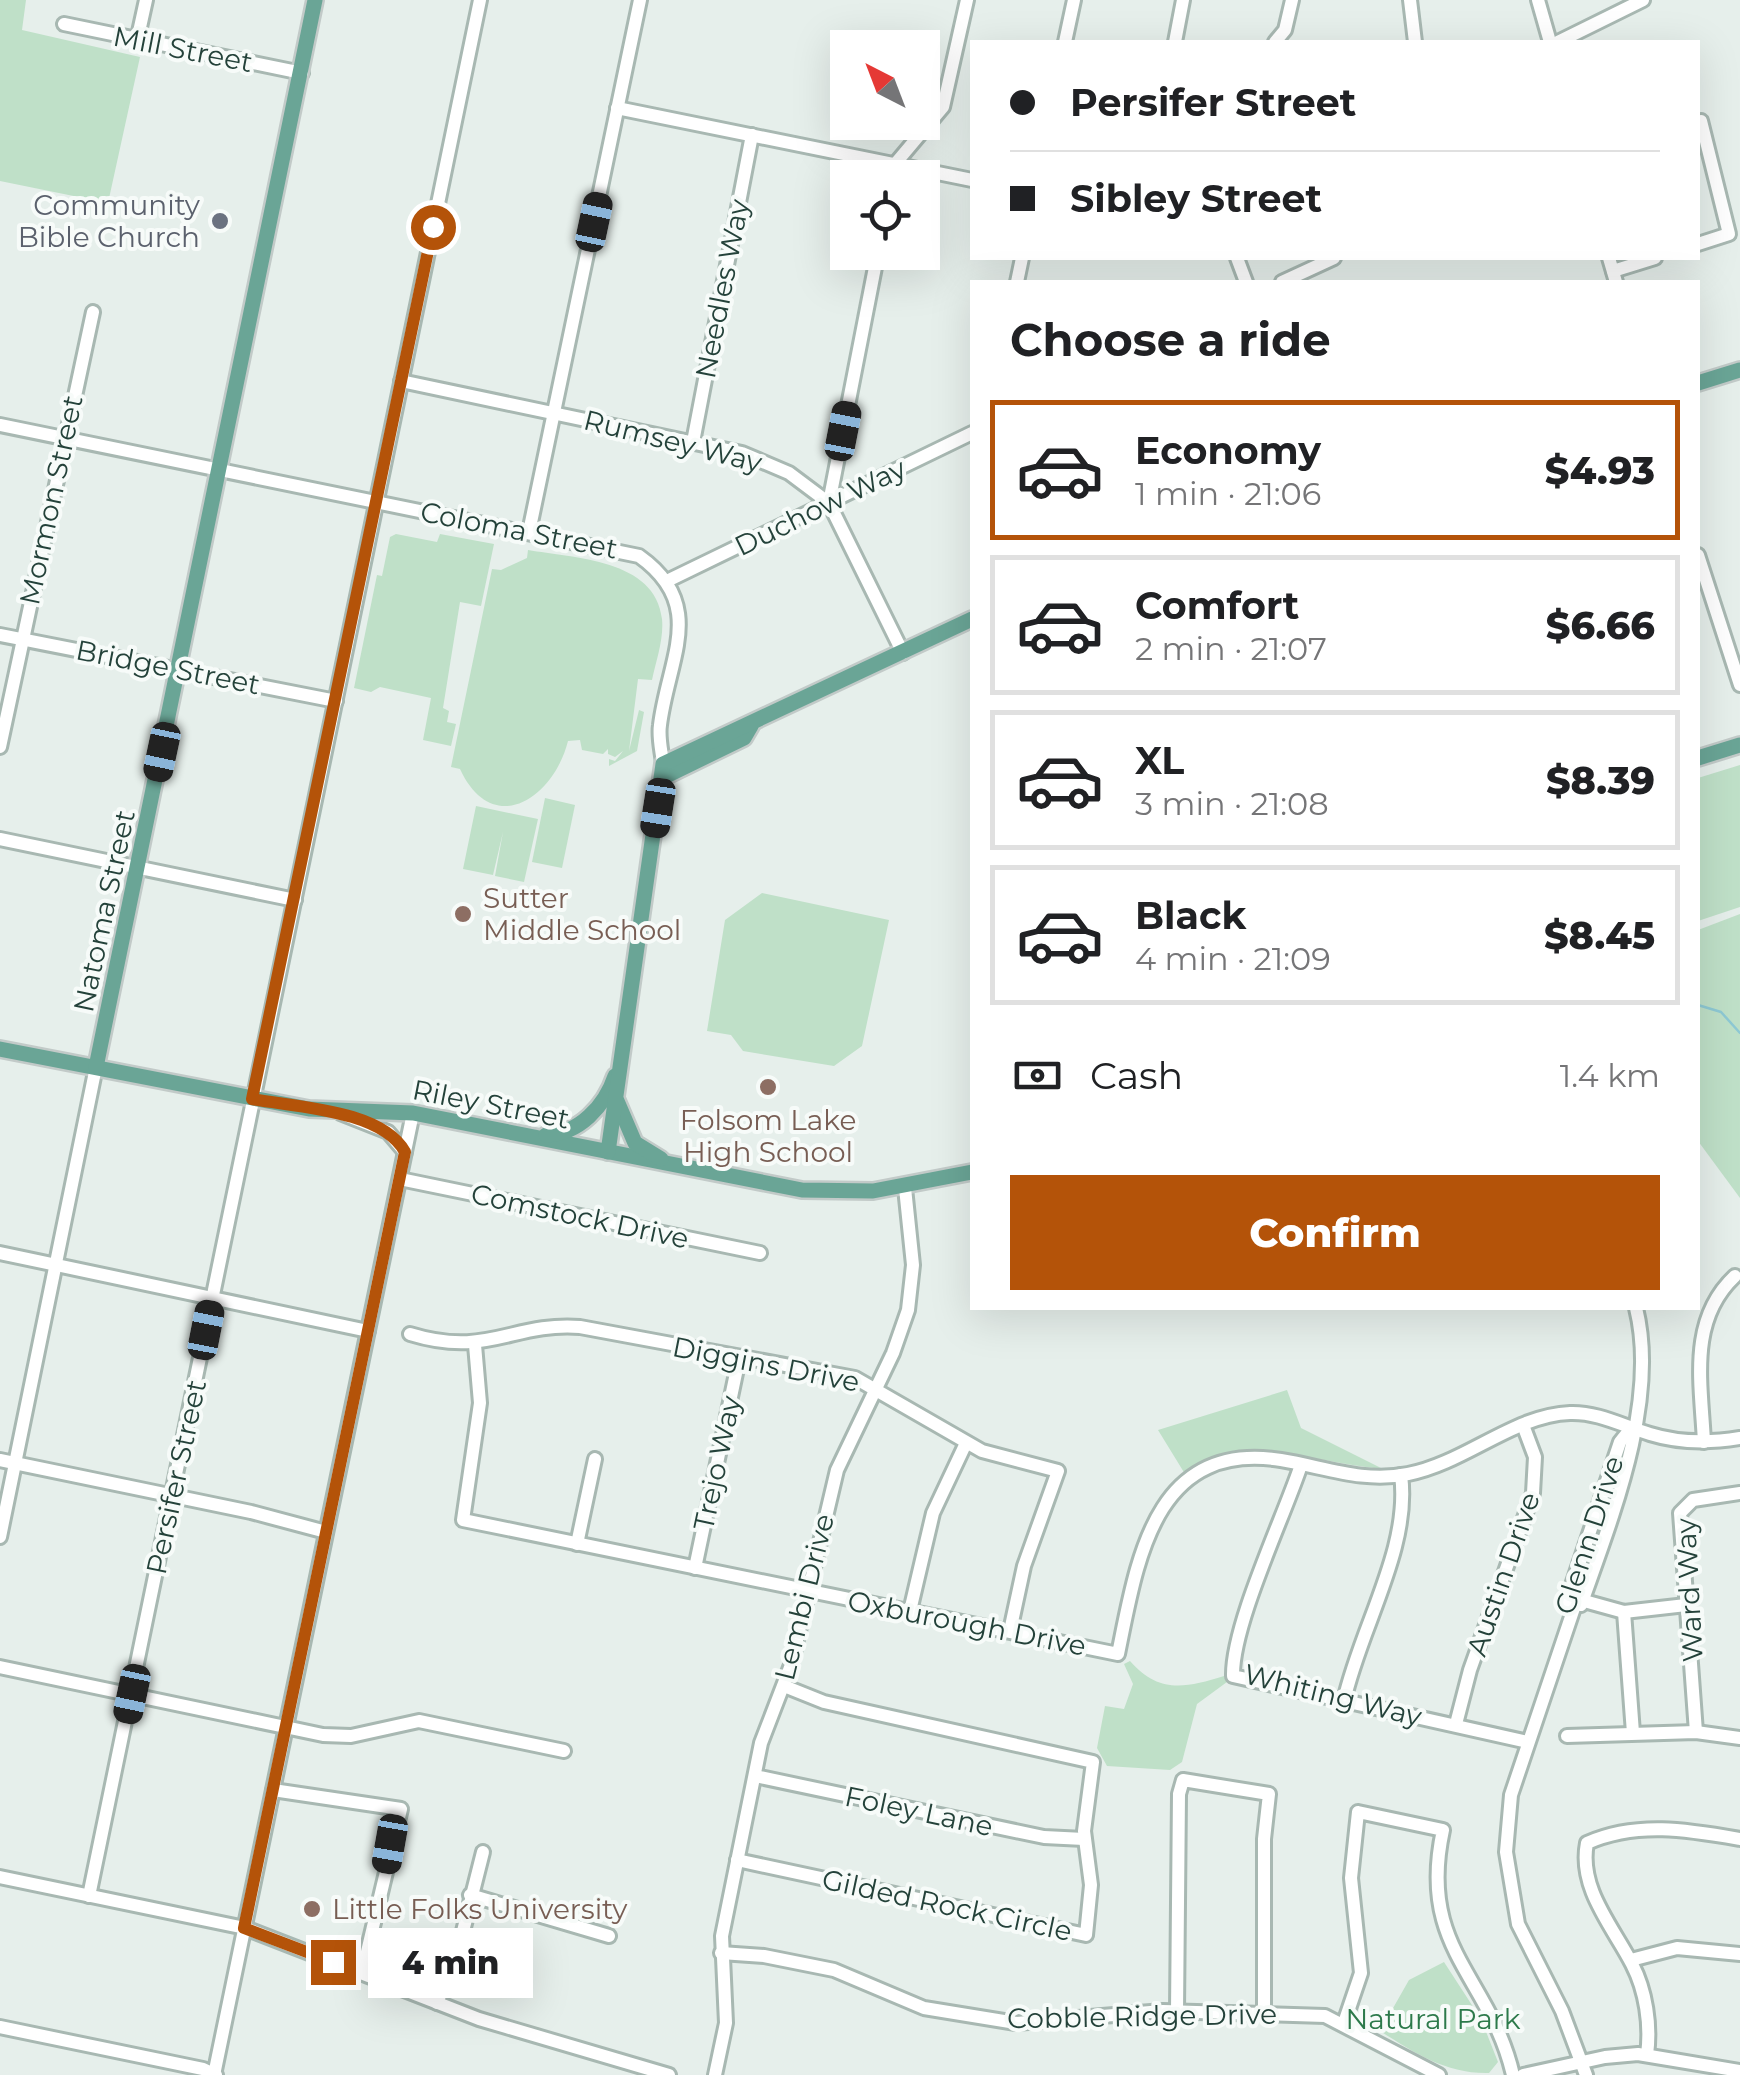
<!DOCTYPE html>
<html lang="en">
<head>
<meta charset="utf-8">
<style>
	body { margin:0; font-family:Montserrat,sans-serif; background:#f2f2f2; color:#202124; height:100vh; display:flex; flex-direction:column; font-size:38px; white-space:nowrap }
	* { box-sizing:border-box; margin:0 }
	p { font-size:32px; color:#757577 }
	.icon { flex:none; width:55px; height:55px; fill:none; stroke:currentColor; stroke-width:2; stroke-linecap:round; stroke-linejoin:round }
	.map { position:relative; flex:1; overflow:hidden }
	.panel { position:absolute; left:970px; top:280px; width:730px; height:1030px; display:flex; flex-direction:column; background:#fff; border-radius:0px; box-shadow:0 10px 40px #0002 }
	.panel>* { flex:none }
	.banner { position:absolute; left:970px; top:40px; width:730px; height:220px; border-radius:0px; box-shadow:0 10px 40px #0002; display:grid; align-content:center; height:220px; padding:0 40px; background:#fff }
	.needle { width:65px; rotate:318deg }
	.fabs { position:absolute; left:830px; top:30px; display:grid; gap:20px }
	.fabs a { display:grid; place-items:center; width:110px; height:110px; border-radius:0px; background:#fff; box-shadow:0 10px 40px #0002; font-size:50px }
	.end { position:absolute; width:45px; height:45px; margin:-22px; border:12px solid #b45309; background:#fff; box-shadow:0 0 0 5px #fff }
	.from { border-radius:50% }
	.bubble { position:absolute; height:70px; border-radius:0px; background:#fff; box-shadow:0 10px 40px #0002; font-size:32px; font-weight:800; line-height:70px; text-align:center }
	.car { position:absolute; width:30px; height:60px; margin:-30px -15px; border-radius:12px; box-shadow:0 0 8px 2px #0007; background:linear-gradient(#222 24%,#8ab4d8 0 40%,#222 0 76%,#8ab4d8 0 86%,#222 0) }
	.banner b { display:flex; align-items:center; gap:35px; height:95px; font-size:38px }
	.banner b+b { border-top:2px solid #e0e0e0 }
	.banner i { width:25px; height:25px; background:#202124 }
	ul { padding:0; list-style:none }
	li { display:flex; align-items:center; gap:30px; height:140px; margin:0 20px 15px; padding:0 20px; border:5px solid #e0e0e0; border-radius:0px }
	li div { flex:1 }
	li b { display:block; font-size:38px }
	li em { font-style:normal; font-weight:800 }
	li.on { border-color:#b45309 }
	li>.icon { width:90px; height:90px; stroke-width:1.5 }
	h2 { padding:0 40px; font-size:45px; line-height:120px }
	.pay { display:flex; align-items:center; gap:25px; height:110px; padding:0 40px; font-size:38px }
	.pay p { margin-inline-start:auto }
	.action { display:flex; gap:20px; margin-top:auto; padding:20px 40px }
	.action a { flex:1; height:115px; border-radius:0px; background:#b45309; color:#fff; font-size:40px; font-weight:800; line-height:115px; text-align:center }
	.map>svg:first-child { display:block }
	.green { fill:#bfe0c8 }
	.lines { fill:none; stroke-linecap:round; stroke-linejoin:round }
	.stream { stroke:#8ec9d4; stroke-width:2.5 }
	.minor-casing { stroke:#a8b8b2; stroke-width:18 }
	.major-casing { stroke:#c2cac8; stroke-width:20 }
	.minor { stroke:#fff; stroke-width:12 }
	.major { stroke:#6aa596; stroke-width:15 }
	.route { stroke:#b45309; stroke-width:12 }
	.worship-dot { fill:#6b7280; stroke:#f7fbf9; stroke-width:4 }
	.education-dot { fill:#8d6e63; stroke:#f7fbf9; stroke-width:4 }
	.labels { text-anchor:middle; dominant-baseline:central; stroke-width:8; stroke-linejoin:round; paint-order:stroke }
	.street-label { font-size:28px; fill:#24423a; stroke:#f7fbf9 }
	.worship-label { font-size:28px; fill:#5b616d; stroke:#f7fbf9; text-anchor:end }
	.education-label { font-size:28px; fill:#785e54; stroke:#f7fbf9; text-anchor:start }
	.park-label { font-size:28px; fill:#2d7a4b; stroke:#f7fbf9 }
</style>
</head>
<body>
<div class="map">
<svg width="1740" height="2075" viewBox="0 0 1740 2075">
	<rect width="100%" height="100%" fill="#e6efeb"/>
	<g class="green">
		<polygon points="0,0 26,0 22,30 140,57 108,203 0,181"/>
		<polygon points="396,534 437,542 440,534 494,544 481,606 460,602 443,708 449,711 447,722 456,724 451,746 423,740 431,698 380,687 371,692 354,688 377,575 382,576 390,537"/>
		<path d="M528 550C573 558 656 559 662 619 664 639 656 661 652 680L638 679 629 751 639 710 644 712 637 751 609 766V759L615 761 623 751 615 757 608 754V749L603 754 582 750 580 740 568 741C553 800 492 838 460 769L451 767 492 569 501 570 527 558Z"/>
		<polygon points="1740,765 1740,907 1698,921 1698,778"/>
		<polygon points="545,798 575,805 562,868 532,862"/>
		<polygon points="476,806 538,819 524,882 495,876 503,832 493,875 463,869"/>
		<polygon points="762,893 889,920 862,1046 834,1066 743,1051 731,1035 707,1031 725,920"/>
		<polygon points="1740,914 1740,1198 1698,1141 1698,930"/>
		<path d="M1287 1390 1301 1428 1383 1469C1308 1462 1255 1433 1185 1474L1158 1430Z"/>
		<path d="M1130 1661C1159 1694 1185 1688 1224 1676L1227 1682 1197 1704 1182 1762 1170 1770 1107 1766 1097 1748 1105 1706 1124 1709 1133 1684 1124 1664Z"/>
		<path d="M1444 1962 1481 2019 1498 2062 1489 2073C1446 2074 1415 2053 1380 2031L1409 1980Z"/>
	</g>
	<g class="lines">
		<polyline class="stream" points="1698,1005 1721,1012 1740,1033"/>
		<defs>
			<g id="minor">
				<polyline points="1410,0 1415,42"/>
				<polyline points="1538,0 1550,42"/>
				<polyline points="64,24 302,73"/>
				<polyline points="137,41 146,0"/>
				<polyline points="1065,42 1074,0"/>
				<polyline points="1175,42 1183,0"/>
				<polyline points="1275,42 1285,30 1292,0"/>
				<polyline points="1558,42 1643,0"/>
				<polyline points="617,108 972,180"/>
				<polyline points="893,178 895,164 943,107 967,0"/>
				<polyline points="1698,244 1729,234 1701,121"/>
				<polyline points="1237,258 1246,282"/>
				<polyline points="1609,258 1616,282"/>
				<polyline points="1613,271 1655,258"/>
				<polyline points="1017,282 1022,258"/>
				<polyline points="1282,282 1334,258"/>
				<polyline points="401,381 742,453 789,473 829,503 903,653"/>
				<path d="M0 425 639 556C708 605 668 659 660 725 658 738 662 752 663 764"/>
				<polyline points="693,442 752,135"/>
				<polyline points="829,503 878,252"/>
				<polyline points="529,532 640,0"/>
				<polyline points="1698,555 1740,685"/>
				<polyline points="667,581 972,433"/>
				<polyline points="0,635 336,701"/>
				<polyline points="0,747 93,312"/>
				<polyline points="0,839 295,900"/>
				<polyline points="340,1113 388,1132 405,1152"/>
				<polyline points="400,1179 760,1253"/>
				<polyline points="0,1253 368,1331"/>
				<path d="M410 1334C488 1358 512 1322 580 1327L855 1378 982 1451 1058 1471 1024 1566 1010 1631"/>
				<path d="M475 1345 480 1403 463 1520 1118 1654C1137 1562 1153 1440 1281 1460 1325 1467 1362 1483 1408 1474 1465 1463 1514 1415 1570 1413 1598 1412 1623 1426 1650 1434 1679 1443 1710 1443 1740 1438"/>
				<path d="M1704 1442C1701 1382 1688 1320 1735 1276"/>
				<polyline points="0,1460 251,1512 326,1532"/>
				<path d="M1301 1465C1283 1519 1232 1625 1233 1676L1528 1742"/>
				<polyline points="0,1537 96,1067"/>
				<polyline points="577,1544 595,1459"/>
				<polyline points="695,1568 739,1359"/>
				<path d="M1581 1605C1612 1517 1659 1401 1636 1308"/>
				<polyline points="1565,1606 1620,1442 1632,1427"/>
				<polyline points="910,1611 933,1513 966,1443"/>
				<polyline points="1624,1612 1633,1733"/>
				<polyline points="0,1667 323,1735 351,1736 419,1721 564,1751"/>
				<path d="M1344 1701C1360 1628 1411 1548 1401 1475"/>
				<polyline points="1456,1724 1470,1670 1533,1493 1535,1457 1523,1425"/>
				<polyline points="1696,1732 1680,1513 1693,1500 1740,1493"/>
				<polyline points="1567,1736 1696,1732 1740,1738"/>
				<polyline points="755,1776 1044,1837 1084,1839"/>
				<polyline points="273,1790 401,1809 362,1973"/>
				<polyline points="737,1860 1086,1935 1091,1885 1084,1831 1093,1762 824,1702 784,1686"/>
				<polyline points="0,1877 245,1928 479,2019 669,2075"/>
				<polyline points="470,1895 609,1936"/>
				<polyline points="89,1896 480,0"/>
				<polyline points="721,1953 764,1956 834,1970 924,2008 1016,2023 1163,2011 1325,2016 1439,2075"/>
				<polyline points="1631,1960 1677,1948 1740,1954"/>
				<polyline points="437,2003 458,1951 483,1852"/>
				<polyline points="1177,2011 1179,1794 1183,1780 1269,1794 1264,1839 1264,2013"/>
				<path d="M1344 2023 1361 1973 1351 1878 1358 1812 1443 1830C1417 1949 1490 1976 1513 2075"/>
				<polyline points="0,2027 203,2069 216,2075"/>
				<path d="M1647 2055C1651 2025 1646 1991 1632 1964 1613 1927 1578 1888 1587 1843 1637 1821 1688 1830 1740 1839"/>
				<polyline points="214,2075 413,1113"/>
				<polyline points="715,2075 726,2023 722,1936 761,1743 791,1665 837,1470 893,1353 908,1310 913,1265 905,1188"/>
				<polyline points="1523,2075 1605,2057 1638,2054 1740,2071"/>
				<polyline points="1586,2075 1562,2011 1518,1924 1506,1852 1511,1795 1577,1599 1624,1612 1686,1605"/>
			</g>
			<g id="major">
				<polyline points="1698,383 1740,370"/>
				<polyline points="1698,758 1740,745"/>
				<polyline points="662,778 744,738 751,726"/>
				<polyline points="0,1049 309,1109 413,1113 802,1190 873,1191 972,1172"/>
				<polyline points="96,1067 315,0"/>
				<polyline points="617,1101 635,1143 661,1159"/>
				<path d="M546 1135C579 1134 605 1106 615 1076"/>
				<polyline points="608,1152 663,764 972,619"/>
			</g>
		</defs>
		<use href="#minor" class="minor-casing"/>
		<use href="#major" class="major-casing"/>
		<use href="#minor" class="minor"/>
		<use href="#major" class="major"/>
	</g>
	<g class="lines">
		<path class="route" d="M333 1962 244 1928 405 1152C382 1110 296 1107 252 1099L433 227"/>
	</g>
	<circle class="worship-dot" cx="220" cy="221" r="10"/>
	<g class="education-dot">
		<circle cx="463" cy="914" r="10"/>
		<circle cx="768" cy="1087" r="10"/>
		<circle cx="312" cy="1909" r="10"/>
	</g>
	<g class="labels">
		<g class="street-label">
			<text transform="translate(183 49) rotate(11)">Mill Street</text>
			<text transform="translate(722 289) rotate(-79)">Needles Way</text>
			<text transform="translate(673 441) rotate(14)">Rumsey Way</text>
			<text transform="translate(51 500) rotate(-78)">Mormon Street</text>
			<text transform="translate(820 507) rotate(-26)">Duchow Way</text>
			<text transform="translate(519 530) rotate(11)">Coloma Street</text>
			<text transform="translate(168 667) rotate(11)">Bridge Street</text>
			<text transform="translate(104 911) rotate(-78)">Natoma Street</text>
			<text transform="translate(491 1104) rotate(11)">Riley Street</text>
			<text transform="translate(580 1216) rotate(12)">Comstock Drive</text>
			<text transform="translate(766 1364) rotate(11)">Diggins Drive</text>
			<text transform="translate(717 1463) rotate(-78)">Trejo Way</text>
			<text transform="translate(176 1477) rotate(-78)">Persifer Street</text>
			<text transform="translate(1589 1535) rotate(-72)">Glenn Drive</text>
			<text transform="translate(1503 1574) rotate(-71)">Austin Drive</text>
			<text transform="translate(1689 1590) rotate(-93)">Ward Way</text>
			<text transform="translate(804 1597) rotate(-76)">Lembi Drive</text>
			<text transform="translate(967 1623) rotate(11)">Oxburough Drive</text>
			<text transform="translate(1333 1695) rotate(14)">Whiting Way</text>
			<text transform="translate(919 1811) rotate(12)">Foley Lane</text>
			<text transform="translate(947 1905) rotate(12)">Gilded Rock Circle</text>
			<text transform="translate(1142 2016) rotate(-1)">Cobble Ridge Drive</text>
		</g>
		<g class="worship-label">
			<text x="200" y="205">Community<tspan x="200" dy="32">Bible Church</tspan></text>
		</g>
		<g class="education-label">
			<text x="483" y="898">Sutter<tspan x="483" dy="32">Middle School</tspan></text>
			<text x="768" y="1120" text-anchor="middle">Folsom Lake<tspan x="768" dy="32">High School</tspan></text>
			<text x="332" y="1909">Little Folks University</text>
		</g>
		<g class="park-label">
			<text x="1433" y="2019">Natural Park</text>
		</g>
	</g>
</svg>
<div class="fabs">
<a><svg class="needle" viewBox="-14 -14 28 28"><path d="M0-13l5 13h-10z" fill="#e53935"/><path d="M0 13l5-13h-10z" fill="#757577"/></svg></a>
<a><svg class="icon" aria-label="locate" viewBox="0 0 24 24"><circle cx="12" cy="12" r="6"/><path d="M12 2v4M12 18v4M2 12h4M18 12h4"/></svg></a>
</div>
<i class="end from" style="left:433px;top:227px"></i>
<i class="end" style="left:333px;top:1962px"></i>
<div class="bubble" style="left:368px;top:1928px;width:165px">4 min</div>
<i class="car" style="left:594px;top:222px;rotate:12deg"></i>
<i class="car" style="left:843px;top:431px;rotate:11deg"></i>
<i class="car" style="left:162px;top:752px;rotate:192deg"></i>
<i class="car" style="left:658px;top:808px;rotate:189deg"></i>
<i class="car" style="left:206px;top:1330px;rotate:11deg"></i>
<i class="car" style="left:132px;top:1694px;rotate:192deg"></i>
<i class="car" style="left:390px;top:1844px;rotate:190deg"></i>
<div class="banner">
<b><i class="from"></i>Persifer Street</b>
<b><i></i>Sibley Street</b>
</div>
<section class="panel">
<h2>Choose a ride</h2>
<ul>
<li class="on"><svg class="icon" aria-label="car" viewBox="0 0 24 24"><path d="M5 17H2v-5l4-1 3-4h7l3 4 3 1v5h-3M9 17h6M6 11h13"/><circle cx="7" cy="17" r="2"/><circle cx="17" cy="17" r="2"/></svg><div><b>Economy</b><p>1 min · 21:06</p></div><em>$4.93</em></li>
<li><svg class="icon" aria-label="car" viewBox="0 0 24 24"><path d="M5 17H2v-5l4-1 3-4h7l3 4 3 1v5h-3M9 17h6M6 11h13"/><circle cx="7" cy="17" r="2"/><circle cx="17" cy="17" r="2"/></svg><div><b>Comfort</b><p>2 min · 21:07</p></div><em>$6.66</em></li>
<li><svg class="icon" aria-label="car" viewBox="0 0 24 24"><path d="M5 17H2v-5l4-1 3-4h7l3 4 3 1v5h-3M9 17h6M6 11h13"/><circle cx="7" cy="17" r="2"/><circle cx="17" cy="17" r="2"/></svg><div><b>XL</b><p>3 min · 21:08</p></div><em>$8.39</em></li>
<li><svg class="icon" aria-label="car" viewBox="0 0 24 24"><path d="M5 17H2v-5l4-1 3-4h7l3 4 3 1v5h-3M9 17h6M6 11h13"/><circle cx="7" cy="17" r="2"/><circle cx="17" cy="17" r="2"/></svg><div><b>Black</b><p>4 min · 21:09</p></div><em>$8.45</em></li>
</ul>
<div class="pay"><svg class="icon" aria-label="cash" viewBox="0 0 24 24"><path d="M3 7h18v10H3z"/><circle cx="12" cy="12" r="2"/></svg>Cash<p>1.4 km</p></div>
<div class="action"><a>Confirm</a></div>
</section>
</div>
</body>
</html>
